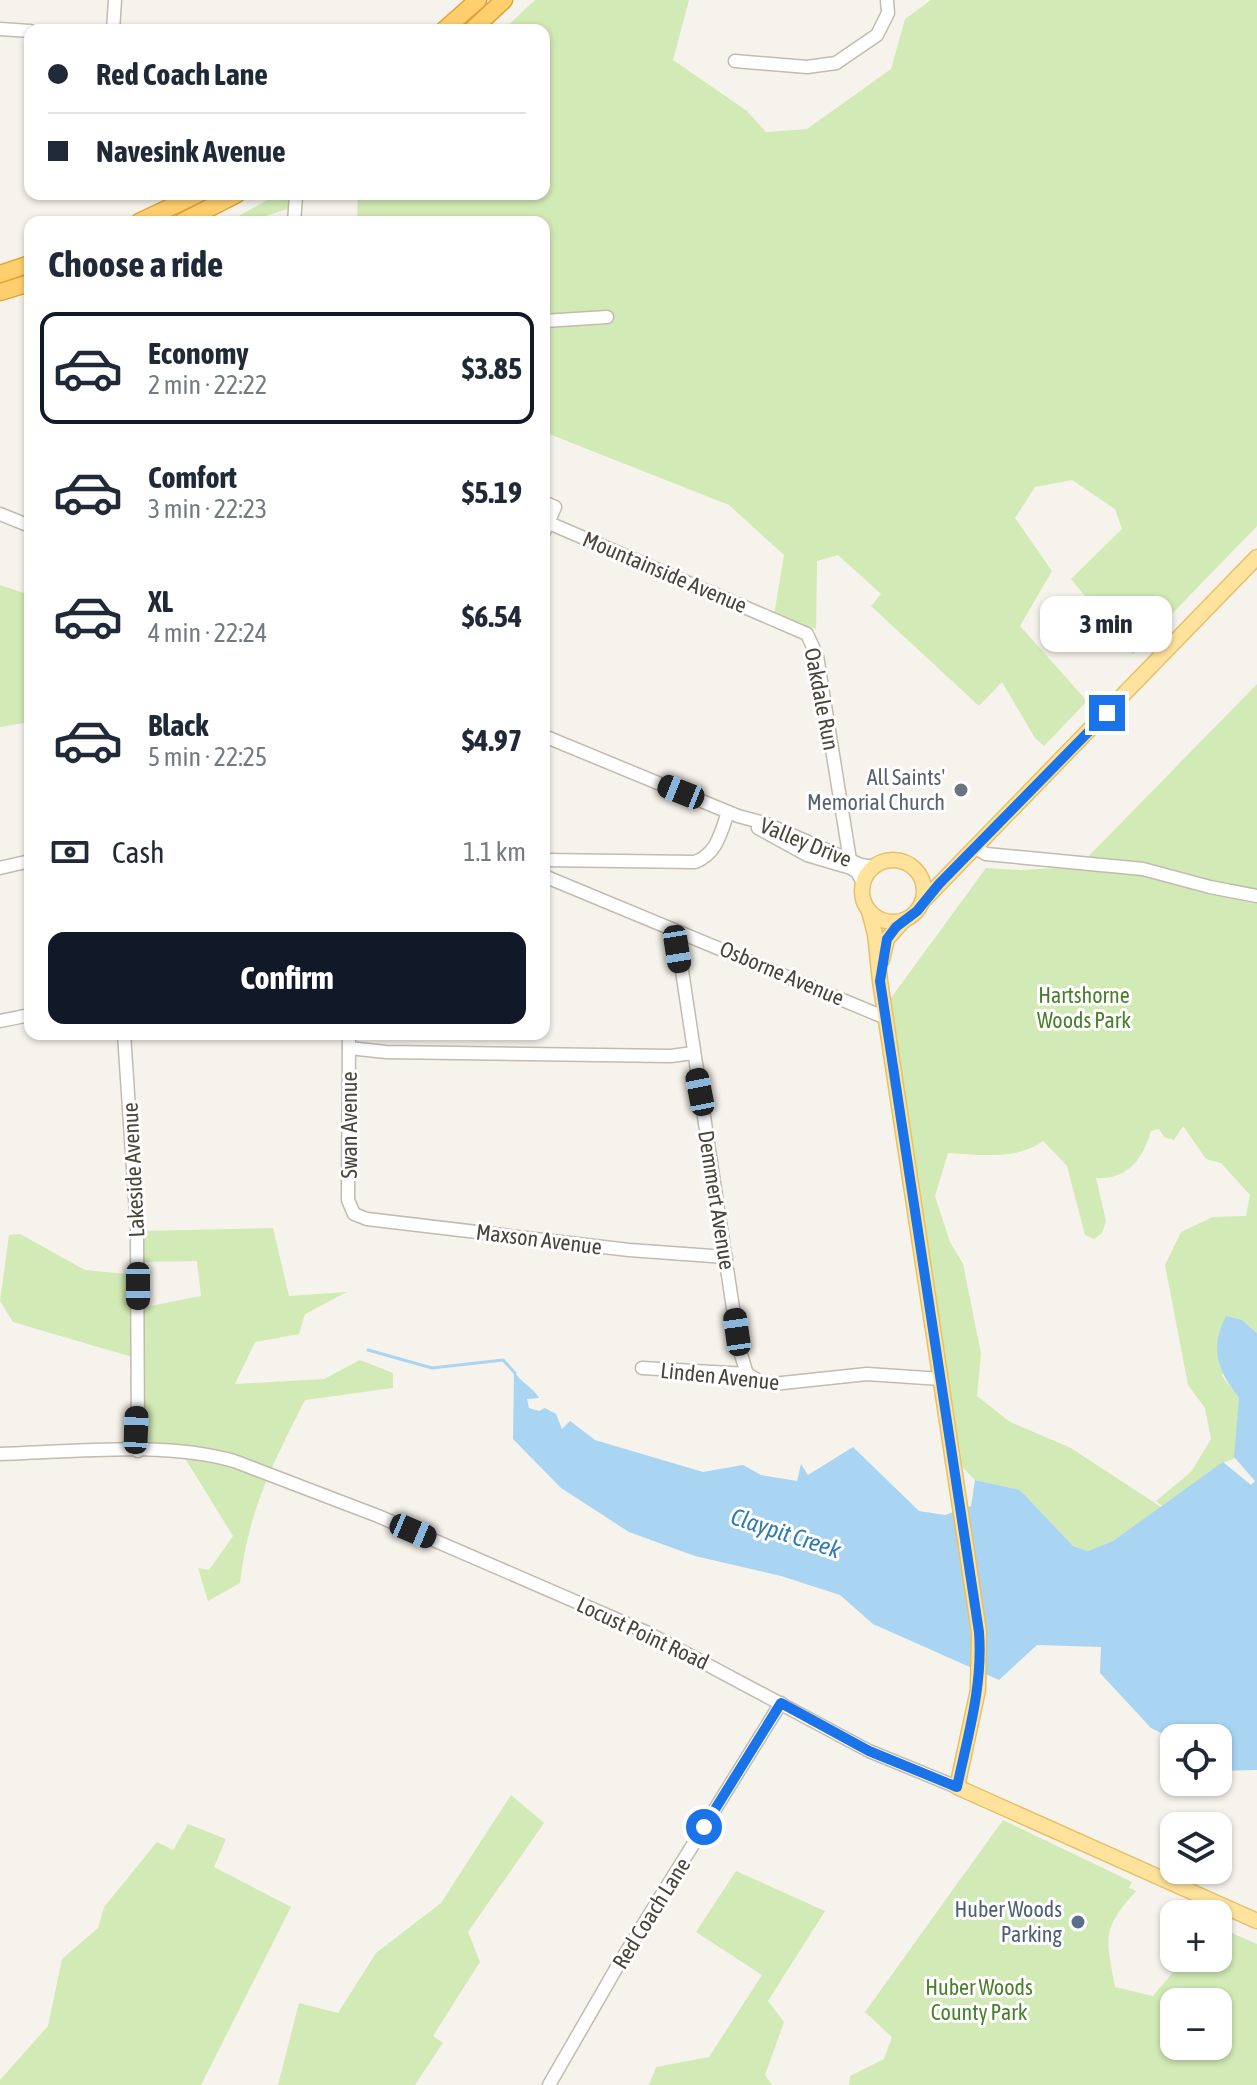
<!DOCTYPE html>
<html lang="en">
<head>
<meta charset="utf-8">
<style>
	body { margin:0; font-family:"Asap Condensed",sans-serif; background:#f6f6f7; color:#1f2937; height:100vh; display:flex; flex-direction:column; font-size:30px; white-space:nowrap }
	* { box-sizing:border-box; margin:0 }
	p { font-size:26px; color:#747a83 }
	.icon { flex:none; width:44px; height:44px; fill:none; stroke:currentColor; stroke-width:2; stroke-linecap:round; stroke-linejoin:round }
	.map { position:relative; flex:1; overflow:hidden }
	.details { position:absolute; left:24px; top:216px; width:526px; height:824px; display:flex; flex-direction:column; background:#fff; border-radius:16px; box-shadow:0 2px 6px #0004 }
	.details>* { flex:none }
	.guide { position:absolute; left:24px; top:24px; width:526px; height:176px; border-radius:16px; box-shadow:0 2px 6px #0004; display:grid; align-content:center; height:176px; padding:0 24px; background:#fff }
	.controls { position:absolute; left:1160px; top:1724px; display:grid; gap:16px }
	.controls a { display:grid; place-items:center; width:72px; height:72px; border-radius:16px; background:#fff; box-shadow:0 2px 6px #0004; font-size:40px }
	.end { position:absolute; width:36px; height:36px; margin:-18px; border:10px solid #1a73e8; background:#fff; box-shadow:0 0 0 4px #fff }
	.from { border-radius:50% }
	.bubble { position:absolute; height:56px; border-radius:16px; background:#fff; box-shadow:0 2px 6px #0004; font-size:26px; font-weight:700; line-height:56px; text-align:center }
	.car { position:absolute; width:24px; height:48px; margin:-24px -12px; border-radius:10px; box-shadow:0 0 6px 2px #0007; background:linear-gradient(#222 24%,#8ab4d8 0 40%,#222 0 76%,#8ab4d8 0 86%,#222 0) }
	.guide b { display:flex; align-items:center; gap:28px; height:76px; font-size:30px }
	.guide b+b { border-top:2px solid #e0e1e3 }
	.guide i { width:20px; height:20px; background:#1f2937 }
	ul { padding:0; list-style:none }
	li { display:flex; align-items:center; gap:24px; height:112px; margin:0 16px 12px; padding:0 8px; border:4px solid transparent; border-radius:16px }
	li div { flex:1 }
	li b { display:block; font-size:30px }
	li em { font-style:normal; font-weight:700 }
	li.active { border-color:#111827 }
	li>.icon { width:72px; height:72px; stroke-width:1.5 }
	h2 { padding:0 24px; font-size:36px; line-height:96px }
	.pay { display:flex; align-items:center; gap:20px; height:88px; padding:0 24px; font-size:30px }
	.pay p { margin-inline-start:auto }
	.button { display:flex; gap:16px; margin-top:auto; padding:16px 24px }
	.button a { flex:1; height:92px; border-radius:16px; background:#111827; color:#fff; font-size:32px; font-weight:700; line-height:92px; text-align:center }
	.map>svg:first-child { display:block }
	.green { fill:#d2eab5; fill-rule:evenodd }
	.water { fill:#a9d4f2 }
	.lines { fill:none; stroke-linecap:round; stroke-linejoin:round }
	.stream { stroke:#a9d4f2; stroke-width:3 }
	.minor-casing { stroke:#c2bbae; stroke-width:15 }
	.major-casing { stroke:#e6c16a; stroke-width:17 }
	.highway-casing { stroke:#e0a43c; stroke-width:19 }
	.minor { stroke:#fff; stroke-width:12 }
	.major { stroke:#ffe39c; stroke-width:14 }
	.highway { stroke:#ffcf6e; stroke-width:16 }
	.route { stroke:#1a73e8; stroke-width:10 }
	.worship-dot { fill:#6b7280; stroke:#fff; stroke-width:3 }
	.service-dot { fill:#5c6f8a; stroke:#fff; stroke-width:3 }
	.labels { text-anchor:middle; dominant-baseline:central; stroke-width:6; stroke-linejoin:round; paint-order:stroke }
	.street-label { font-size:22px; fill:#4b4439; stroke:#fff }
	.worship-label { font-size:22px; fill:#5b616d; stroke:#fff; text-anchor:end }
	.park-label { font-size:22px; fill:#4a7f2a; stroke:#fff }
	.service-label { font-size:22px; fill:#4e5e75; stroke:#fff; text-anchor:end }
	.water-label { font-size:24px; font-style:italic; fill:#2e7ab2; stroke:#fff }
</style>
</head>
<body>
<div class="map">
<svg width="1257" height="2085" viewBox="0 0 1257 2085">
	<rect width="100%" height="100%" fill="#f6f3ec"/>
	<g class="green">
		<polygon points="535,0 689,0 673,60 747,111 766,132 807,129 891,69 905,19 931,0 1257,0 1257,526 1133,654 1071,579 1122,529 1115,509 1072,480 1035,487 1015,518 1052,571 1020,626 1087,701 1044,746 1035,738 1002,682 979,706 871,606 881,594 838,555 817,561 816,629 774,615 784,555 729,505 544,432 544,222 357,222 358,194 544,194 544,30 503,30"/>
		<polygon points="278,194 294,194 294,207 247,222 228,222"/>
		<polygon points="0,585 30,595 30,722 0,727"/>
		<path d="M1257 684V1333L1242 1320 1222 1376 1239 1398 1235 1458 1223 1463 1162 1506 1156 1501 1191 1472 1211 1439 1205 1408 1188 1385 1165 1265 1181 1232 1213 1217 1246 1216 1250 1195 1221 1163 1206 1159 1183 1126 1174 1140 1164 1137 1159 1129 1151 1131C1143 1158 1128 1180 1096 1178L1106 1221 1102 1233 1094 1239 1085 1235 1067 1166 1043 1141C1018 1160 978 1155 948 1153L935 1196 950 1242 963 1264 981 1354 977 1396 1010 1422 1071 1448 1161 1507 1113 1541 1088 1551 1073 1546 1020 1490 975 1480 963 1468 888 1002 986 868 1020 870 1078 867Z"/>
		<path d="M273 1228 289 1296 347 1292 305 1314 299 1334 255 1342 235 1384 324 1379 360 1360 393 1373V1388L305 1400C273 1463 248 1511 240 1583L208 1601 198 1568 209 1570 233 1536 183 1455 140 1451 139 1359 13 1322 0 1301 9 1235 20 1234 85 1270 137 1275 135 1309 201 1296 197 1261 138 1262 139 1231Z"/>
		<polygon points="511,1795 544,1823 468,1932 480,1962 433,2036 443,2043 415,2085 278,2085 299,2003 338,2013 376,1953 441,1903"/>
		<path d="M1003 1820 1132 1882 1129 1888 1136 1891C1101 1930 1106 1937 1115 1987L1153 1996 1185 1958H1218V1927L1257 1944V2085H849L850 2076 884 2059 892 2037 865 2012ZM1174 2002H1218V2046H1174Z"/>
		<polygon points="188,1824 226,1839 214,1867 291,1907 201,2085 0,2085 0,2080 48,2026 62,1959 98,1928 104,1907 157,1842 173,1850"/>
		<polygon points="736,1871 825,1911 768,2001 784,2022 765,2075 772,2085 649,2085 656,2067 709,2057 762,1975 696,1932"/>
	</g>
	<path class="water" d="M1226 1316 1242 1320 1257 1333V1770L1218 1771V1738L1174 1739 1151 1728 1100 1673 1101 1647 1037 1645 999 1680 873 1624 840 1595 781 1576 695 1556 629 1532 561 1488 513 1439 514 1371C521 1383 534 1388 539 1398L527 1399 529 1408 539 1411 545 1408 556 1414 562 1429 570 1421 595 1440 703 1472 743 1465 761 1475 797 1481 801 1464 808 1475 853 1447 919 1511 945 1515 971 1506 975 1480 1020 1490 1073 1546 1088 1551 1113 1541 1223 1462 1251 1485 1255 1481 1234 1457 1239 1398C1218 1371 1209 1349 1226 1316Z"/>
	<g class="lines">
		<polyline class="stream" points="368,1350 432,1368 503,1360 515,1373"/>
		<defs>
			<g id="minor">
				<polyline points="0,29 30,31"/>
				<polyline points="113,30 115,0"/>
				<polyline points="735,61 807,67 836,63 877,35 888,13 887,0"/>
				<polyline points="294,222 296,196"/>
				<polyline points="544,321 607,317"/>
				<polyline points="544,502 555,507 544,532"/>
				<polyline points="0,514 30,526"/>
				<polyline points="549,523 807,634 817,656 850,860"/>
				<polyline points="544,736 738,816 764,823 861,865 874,867"/>
				<polyline points="758,828 807,855 851,868 857,872 863,883"/>
				<polyline points="974,847 986,854 1143,869 1210,887 1257,896"/>
				<path d="M544 860 695 862C717 854 721 832 728 812"/>
				<polyline points="0,868 30,861"/>
				<polyline points="544,876 886,1018"/>
				<polyline points="676,931 739,1348 747,1374"/>
				<polyline points="0,1021 30,1015"/>
				<polyline points="124,1034 137,1228 138,1451"/>
				<polyline points="349,1034 348,1200 354,1214 367,1219 629,1250 726,1257"/>
				<polyline points="349,1048 386,1052 671,1056 693,1053"/>
				<polyline points="642,1368 747,1374 759,1381 773,1384 867,1374 941,1379"/>
				<path d="M0 1454C74 1452 162 1441 234 1461L378 1516 648 1633 869 1751 957 1787"/>
				<polyline points="549,2085 617,1967 781,1703"/>
			</g>
			<g id="major">
				<circle cx="893" cy="891" r="31"/>
				<polyline points="922,902 1257,557"/>
				<polyline points="869,911 875,934 880,981 979,1632 978,1690 957,1787 1257,1921"/>
				<polyline points="882,960 887,939 904,920"/>
			</g>
			<g id="highway">
				<polyline points="444,30 478,0"/>
				<polyline points="472,30 504,0"/>
				<polyline points="139,222 198,194"/>
				<polyline points="182,222 237,194"/>
				<polyline points="0,274 30,264"/>
				<polyline points="0,292 30,283"/>
			</g>
		</defs>
		<use href="#minor" class="minor-casing"/>
		<use href="#major" class="major-casing"/>
		<use href="#highway" class="highway-casing"/>
		<use href="#minor" class="minor"/>
		<use href="#major" class="major"/>
		<use href="#highway" class="highway"/>
	</g>
	<g class="lines">
		<path class="route" d="M704 1827 781 1703 869 1751 957 1787C968 1735 983 1686 979 1632L880 981 887 939 896 927 917 911 939 884 1107 713"/>
	</g>
	<circle class="worship-dot" cx="961" cy="790" r="8"/>
	<circle class="service-dot" cx="1078" cy="1922" r="8"/>
	<g class="labels">
		<g class="street-label">
			<text transform="translate(665 572) rotate(23)">Mountainside Avenue</text>
			<text transform="translate(822 699) rotate(79)">Oakdale Run</text>
			<text transform="translate(806 842) rotate(22)">Valley Drive</text>
			<text transform="translate(782 973) rotate(23)">Osborne Avenue</text>
			<text transform="translate(349 1125) rotate(-90)">Swan Avenue</text>
			<text transform="translate(133 1170) rotate(-93)">Lakeside Avenue</text>
			<text transform="translate(717 1200) rotate(81)">Demmert Avenue</text>
			<text transform="translate(539 1239) rotate(7)">Maxson Avenue</text>
			<text transform="translate(720 1376) rotate(6)">Linden Avenue</text>
			<text transform="translate(643 1633) rotate(25)">Locust Point Road</text>
			<text transform="translate(651 1913) rotate(-58)">Red Coach Lane</text>
		</g>
		<g class="worship-label">
			<text x="945" y="777">All Saints'<tspan x="945" dy="25">Memorial Church</tspan></text>
		</g>
		<g class="park-label">
			<text x="1084" y="995">Hartshorne<tspan x="1084" dy="25">Woods Park</tspan></text>
			<text x="979" y="1987">Huber Woods<tspan x="979" dy="25">County Park</tspan></text>
		</g>
		<g class="service-label">
			<text x="1062" y="1909">Huber Woods<tspan x="1062" dy="25">Parking</tspan></text>
		</g>
		<g class="water-label">
			<text transform="translate(786 1533) rotate(18)">Claypit Creek</text>
		</g>
	</g>
</svg>
<div class="controls">
<a><svg class="icon" aria-label="locate" viewBox="0 0 24 24"><circle cx="12" cy="12" r="6"/><path d="M12 2v4M12 18v4M2 12h4M18 12h4"/></svg></a>
<a><svg class="icon" aria-label="layers" viewBox="0 0 24 24"><path d="M12 4l9 5-9 5-9-5zM3 14l9 5 9-5"/></svg></a>
<a>+</a>
<a>−</a>
</div>
<i class="end from" style="left:704px;top:1827px"></i>
<i class="end" style="left:1107px;top:713px"></i>
<div class="bubble" style="left:1040px;top:596px;width:132px">3 min</div>
<i class="car" style="left:681px;top:792px;rotate:292deg"></i>
<i class="car" style="left:677px;top:949px;rotate:171deg"></i>
<i class="car" style="left:700px;top:1092px;rotate:349deg"></i>
<i class="car" style="left:138px;top:1286px;rotate:180deg"></i>
<i class="car" style="left:737px;top:1332px;rotate:352deg"></i>
<i class="car" style="left:136px;top:1430px;rotate:2deg"></i>
<i class="car" style="left:413px;top:1531px;rotate:113deg"></i>
<div class="guide">
<b><i class="from"></i>Red Coach Lane</b>
<b><i></i>Navesink Avenue</b>
</div>
<section class="details">
<h2>Choose a ride</h2>
<ul>
<li class="active"><svg class="icon" aria-label="car" viewBox="0 0 24 24"><path d="M5 17H2v-5l4-1 3-4h7l3 4 3 1v5h-3M9 17h6M6 11h13"/><circle cx="7" cy="17" r="2"/><circle cx="17" cy="17" r="2"/></svg><div><b>Economy</b><p>2 min · 22:22</p></div><em>$3.85</em></li>
<li><svg class="icon" aria-label="car" viewBox="0 0 24 24"><path d="M5 17H2v-5l4-1 3-4h7l3 4 3 1v5h-3M9 17h6M6 11h13"/><circle cx="7" cy="17" r="2"/><circle cx="17" cy="17" r="2"/></svg><div><b>Comfort</b><p>3 min · 22:23</p></div><em>$5.19</em></li>
<li><svg class="icon" aria-label="car" viewBox="0 0 24 24"><path d="M5 17H2v-5l4-1 3-4h7l3 4 3 1v5h-3M9 17h6M6 11h13"/><circle cx="7" cy="17" r="2"/><circle cx="17" cy="17" r="2"/></svg><div><b>XL</b><p>4 min · 22:24</p></div><em>$6.54</em></li>
<li><svg class="icon" aria-label="car" viewBox="0 0 24 24"><path d="M5 17H2v-5l4-1 3-4h7l3 4 3 1v5h-3M9 17h6M6 11h13"/><circle cx="7" cy="17" r="2"/><circle cx="17" cy="17" r="2"/></svg><div><b>Black</b><p>5 min · 22:25</p></div><em>$4.97</em></li>
</ul>
<div class="pay"><svg class="icon" aria-label="cash" viewBox="0 0 24 24"><path d="M3 7h18v10H3z"/><circle cx="12" cy="12" r="2"/></svg>Cash<p>1.1 km</p></div>
<div class="button"><a>Confirm</a></div>
</section>
</div>
</body>
</html>
